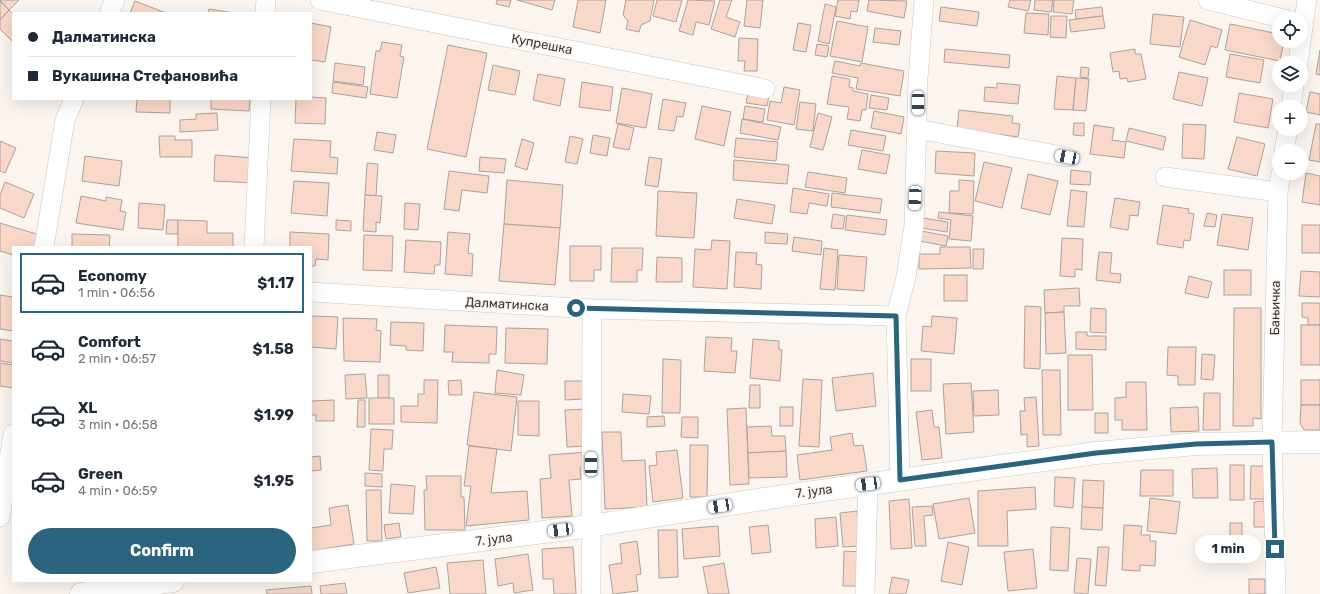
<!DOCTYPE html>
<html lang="en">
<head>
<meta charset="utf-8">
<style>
	body { margin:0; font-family:Rubik,sans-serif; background:#f2f2f3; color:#1f2937; height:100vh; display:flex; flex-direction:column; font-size:15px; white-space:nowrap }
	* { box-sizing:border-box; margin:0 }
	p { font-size:13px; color:#747a83 }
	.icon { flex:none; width:22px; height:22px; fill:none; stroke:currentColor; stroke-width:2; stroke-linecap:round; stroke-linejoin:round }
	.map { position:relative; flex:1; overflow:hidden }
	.drawer { position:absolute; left:12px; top:246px; width:300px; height:336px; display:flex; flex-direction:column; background:#fff; border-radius:0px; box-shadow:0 4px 16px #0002 }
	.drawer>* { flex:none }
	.banner { position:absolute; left:12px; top:12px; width:300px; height:88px; border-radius:0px; box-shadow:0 4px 16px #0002; display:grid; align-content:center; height:88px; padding:0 16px; background:#fff }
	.buttons { position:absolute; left:1272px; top:12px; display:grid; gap:8px }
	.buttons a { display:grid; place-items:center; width:36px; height:36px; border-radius:50%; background:#fff; box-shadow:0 4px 16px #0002; font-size:20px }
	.end { position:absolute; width:18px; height:18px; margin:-9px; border:5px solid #2b647e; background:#fff; box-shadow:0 0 0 2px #fff }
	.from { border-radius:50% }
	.bubble { position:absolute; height:28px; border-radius:14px; background:#fff; box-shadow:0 4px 16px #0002; font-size:13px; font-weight:700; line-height:28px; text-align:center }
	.car { position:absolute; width:12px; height:24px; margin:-12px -6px; border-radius:5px; box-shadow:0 0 3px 1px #0007; background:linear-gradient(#fff 24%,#345 0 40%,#fff 0 76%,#345 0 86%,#fff 0) }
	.banner b { display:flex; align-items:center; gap:14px; height:38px; font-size:15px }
	.banner b+b { border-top:1px solid #e0e1e3 }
	.banner i { width:10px; height:10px; background:#1f2937 }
	ul { padding:7px 0 0; list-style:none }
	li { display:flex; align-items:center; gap:12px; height:60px; margin:0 8px 6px; padding:0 8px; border:2px solid transparent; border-radius:0px }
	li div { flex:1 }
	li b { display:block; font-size:15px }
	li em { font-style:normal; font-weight:700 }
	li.active { border-color:#2b647e }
	li>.icon { width:36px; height:36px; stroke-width:1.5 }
	.action { display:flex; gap:8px; margin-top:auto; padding:8px 16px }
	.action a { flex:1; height:46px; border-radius:24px; background:#2b647e; color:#fff; font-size:16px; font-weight:700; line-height:46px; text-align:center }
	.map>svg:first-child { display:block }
	.building { fill:#f9d8c9; stroke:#aaa29e }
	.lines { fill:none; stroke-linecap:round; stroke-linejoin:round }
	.minor-casing { stroke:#cdc7c1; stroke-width:20 }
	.major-casing { stroke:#cdc7c1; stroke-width:23 }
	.minor { stroke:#fff; stroke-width:19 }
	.major { stroke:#fff; stroke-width:22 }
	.route { stroke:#2b647e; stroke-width:5 }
	.labels { text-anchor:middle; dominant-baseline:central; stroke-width:3; stroke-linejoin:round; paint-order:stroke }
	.street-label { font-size:13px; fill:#3b3937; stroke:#fcf5ef }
</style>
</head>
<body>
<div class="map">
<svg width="1320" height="594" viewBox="0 0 1320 594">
	<rect width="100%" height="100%" fill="#fcf5ef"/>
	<g class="building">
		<polygon points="0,0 19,0 9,10"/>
		<polygon points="497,0 511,0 509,7 496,4"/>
		<polygon points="517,0 555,0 552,10"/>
		<polygon points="578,0 606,0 600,33 573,27"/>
		<polygon points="626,0 654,0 650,21 641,25 639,32 626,29 628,21 623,15"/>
		<polygon points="657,0 682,0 676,22 653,16"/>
		<polygon points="688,0 715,1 709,25 696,22 693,35 679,31"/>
		<polygon points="720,0 732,0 726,17 740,22 735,37 711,29"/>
		<polygon points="747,0 763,0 760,28 744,26"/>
		<polygon points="838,0 859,0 857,12 851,11 850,19 835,16"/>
		<polygon points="869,0 907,1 904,18 867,11"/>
		<polygon points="1010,0 1031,0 1028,11 1008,7"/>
		<polygon points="1035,0 1053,0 1051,12 1034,10"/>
		<polygon points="1054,0 1074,0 1072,14 1053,12"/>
		<polygon points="0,1 9,10 0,20"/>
		<polygon points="135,1 166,13 130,13"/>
		<polygon points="825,4 836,7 829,44 818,41"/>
		<polygon points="941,7 979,12 977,26 939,21"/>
		<polygon points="1102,7 1103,16 1076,19 1075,10"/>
		<polygon points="209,9 233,13 208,13"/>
		<polygon points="9,10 13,14 13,42 0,29 0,20"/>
		<polygon points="1026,13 1049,14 1048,35 1024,33"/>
		<polygon points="1153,14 1184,17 1180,47 1150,44"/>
		<polygon points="1051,16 1067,16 1066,38 1050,37"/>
		<polygon points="1103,16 1105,28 1071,32 1069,20"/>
		<polygon points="1190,20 1222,30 1217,48 1211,46 1205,65 1179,57"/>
		<polygon points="837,21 868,27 862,62 830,56"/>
		<polygon points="311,23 331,27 325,62 311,60"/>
		<polygon points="798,23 811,25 806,52 793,50"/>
		<polygon points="1230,24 1279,34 1279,41 1284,41 1280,61 1225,50"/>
		<polygon points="875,28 901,31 899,45 873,42"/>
		<polygon points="739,38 758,39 757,71 744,71 745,61 738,61"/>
		<polygon points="382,42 402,45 400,56 404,57 397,98 370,94 376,51 380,51"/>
		<polygon points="817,44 829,46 827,57 815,55"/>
		<polygon points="448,45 487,53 466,157 427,149"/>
		<polygon points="945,49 1010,55 1009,68 944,62"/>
		<polygon points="1135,49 1135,54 1141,54 1146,79 1128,82 1127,78 1120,79 1119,71 1113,72 1110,53"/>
		<polygon points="1320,50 1320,75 1316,74"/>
		<polygon points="1230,54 1264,60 1260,83 1226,77"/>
		<polygon points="835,61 860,66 861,63 904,71 900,96 856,89 858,78 832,73"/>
		<polygon points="335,63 365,67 363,85 333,81"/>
		<polygon points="493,65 520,71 515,95 488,90"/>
		<polygon points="1081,67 1089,68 1088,78 1080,77"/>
		<polygon points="1179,72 1208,78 1202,106 1173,99"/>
		<polygon points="538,74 565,79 560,106 533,100"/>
		<polygon points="832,76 850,79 849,87 853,88 853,91 868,94 866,110 862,110 860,121 847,119 849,107 827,104"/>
		<polygon points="1057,76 1076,78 1073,110 1054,109"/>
		<polygon points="1076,78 1089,79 1086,111 1073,110"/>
		<polygon points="333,82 368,87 366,98 332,93"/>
		<polygon points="582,82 613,87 610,111 579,107"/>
		<polygon points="997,83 1020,85 1018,104 984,101 985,87 997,88"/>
		<polygon points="784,87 800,90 794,125 767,120 770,101 781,103"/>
		<polygon points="622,88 652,94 646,128 616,123"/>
		<polygon points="1310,92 1320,94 1320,115 1306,112"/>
		<polygon points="748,93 769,96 767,106 746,103"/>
		<polygon points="1239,93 1273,99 1268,128 1234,122"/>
		<polygon points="871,95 889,98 887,110 869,108"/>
		<polygon points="311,97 326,98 325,124 295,123 296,99 311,99"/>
		<polygon points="137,99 170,99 170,113 136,112"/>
		<polygon points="211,99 250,99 249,111 211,109"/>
		<polygon points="663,99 686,103 683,117 677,116 674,131 658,129"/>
		<polygon points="800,102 816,104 813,131 796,129"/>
		<polygon points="702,106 731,112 724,146 695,139"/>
		<polygon points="745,106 765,109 763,122 743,119"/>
		<polygon points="959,110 1013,116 1012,123 1020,124 1018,137 957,129"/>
		<polygon points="874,111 904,117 901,134 871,128"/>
		<polygon points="217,113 218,130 180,132 180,120 196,119 196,114"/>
		<polygon points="818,113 832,117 823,150 810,147"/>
		<polygon points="742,119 781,127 778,140 740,133"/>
		<polygon points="1074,123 1084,123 1084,136 1073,135"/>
		<polygon points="618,124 634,128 629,150 613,147"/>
		<polygon points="1183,124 1206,125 1204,159 1182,158"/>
		<polygon points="1316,124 1320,124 1320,162 1309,160"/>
		<polygon points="1094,125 1114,128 1112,140 1126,142 1124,158 1090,154"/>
		<polygon points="1129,128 1166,137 1163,150 1126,141"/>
		<polygon points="851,130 886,136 883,151 848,145"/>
		<polygon points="377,132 396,135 393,153 374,150"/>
		<polygon points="593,135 610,138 607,156 590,153"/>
		<polygon points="159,136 175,136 175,140 192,140 192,157 160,157"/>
		<polygon points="570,136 583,139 577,164 565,162"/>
		<polygon points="1237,137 1265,144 1257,176 1228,169"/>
		<polygon points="736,138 778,142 776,161 734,157"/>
		<polygon points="294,139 331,141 330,157 338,158 337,174 291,171"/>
		<polygon points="522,139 534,143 527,170 515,166"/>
		<polygon points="0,141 16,148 5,173 0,171"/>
		<polygon points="862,150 890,155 886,174 858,169"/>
		<polygon points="936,151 975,153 974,176 935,173"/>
		<polygon points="215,155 255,158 253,183 214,181"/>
		<polygon points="85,156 122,161 119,186 82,181"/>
		<polygon points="480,157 506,159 504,173 479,171"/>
		<polygon points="649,157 662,159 658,187 645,185"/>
		<polygon points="734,160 789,165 787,184 733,180"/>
		<polygon points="984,162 1012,168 1002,208 975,201"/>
		<polygon points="367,163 378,164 376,196 365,195"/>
		<polygon points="1071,170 1091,172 1090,185 1070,184"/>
		<polygon points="449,171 489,176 487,193 462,190 459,211 444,209"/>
		<polygon points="808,172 847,178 845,193 805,187"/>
		<polygon points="1306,173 1320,176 1320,205 1302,202"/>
		<polygon points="1028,174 1058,181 1050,215 1021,208"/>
		<polygon points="507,180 563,185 560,228 504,224"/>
		<polygon points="959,180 974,181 973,214 949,213 950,191 959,191"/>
		<polygon points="294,181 329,183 327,216 291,213"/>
		<polygon points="5,182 34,194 24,218 0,208 0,195"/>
		<polygon points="793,188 829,194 827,206 809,203 807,214 790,212"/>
		<polygon points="1071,190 1087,192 1084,227 1067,226"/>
		<polygon points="658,191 697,193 694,238 656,236"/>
		<polygon points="832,193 882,199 880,213 831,207"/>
		<polygon points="365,195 382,196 380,223 376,222 376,232 363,231"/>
		<polygon points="81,196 106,201 106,197 122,200 120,211 126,212 123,230 76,223"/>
		<polygon points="1115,198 1140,202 1138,216 1130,215 1128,230 1110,227"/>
		<polygon points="737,199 775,205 772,224 734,218"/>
		<polygon points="139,203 165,205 163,230 138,228"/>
		<polygon points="405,203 420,204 418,230 404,229"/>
		<polygon points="1163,205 1189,209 1188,213 1194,214 1190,241 1184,240 1183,248 1157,244"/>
		<polygon points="939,212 973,216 971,241 949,239 951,220 938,218"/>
		<polygon points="1207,213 1217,215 1215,227 1204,226"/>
		<polygon points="833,214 845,216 843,229 831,228"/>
		<polygon points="1222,214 1253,218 1248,250 1217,245"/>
		<polygon points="847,215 887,220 885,235 845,230"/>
		<polygon points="917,217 948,222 947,232 915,227"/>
		<polygon points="167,220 178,220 178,234 166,234"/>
		<polygon points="178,220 207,221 207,233 233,233 233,247 178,247"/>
		<polygon points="336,220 351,221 351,231 336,230"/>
		<polygon points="0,223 43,236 40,247 13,247 13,255 0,251"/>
		<polygon points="504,224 560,228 555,285 499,281"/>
		<rect x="1302" y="225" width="18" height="28"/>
		<polygon points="916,230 948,236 946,246 914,240"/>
		<polygon points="290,232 329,234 328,260 316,259 315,266 311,266 311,247 290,247"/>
		<polygon points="448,232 470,234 468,253 473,254 472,276 445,274"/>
		<polygon points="765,232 788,234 787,244 765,243"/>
		<polygon points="72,234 110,235 109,247 72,247"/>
		<polygon points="364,235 393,236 392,271 363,270"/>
		<polygon points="794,237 822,241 821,255 792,251"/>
		<polygon points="1062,238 1083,239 1082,270 1075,269 1075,277 1060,276"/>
		<polygon points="406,240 441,242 440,265 435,265 434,274 404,272"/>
		<polygon points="712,240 730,241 727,289 693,287 695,249 711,250"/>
		<polygon points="570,246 601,246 601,270 594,270 594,281 570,281"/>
		<polygon points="940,247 970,247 971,268 919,269 919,254 940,254"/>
		<polygon points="612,248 643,248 642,270 637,270 637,282 611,282"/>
		<polygon points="824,248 838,250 835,290 820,289"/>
		<polygon points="973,249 984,249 983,269 973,269"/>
		<polygon points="736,252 757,253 756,264 762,265 761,289 734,287"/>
		<polygon points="1099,252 1112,253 1110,273 1121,274 1120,283 1096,280"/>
		<polygon points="839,255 867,257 864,291 837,289"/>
		<polygon points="657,257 682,258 682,282 656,282"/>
		<rect x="1224" y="270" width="27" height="25"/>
		<polygon points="1301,271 1320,272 1320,297 1299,296"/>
		<rect x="944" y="275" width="23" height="26"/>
		<polygon points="1189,276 1212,282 1208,298 1185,293"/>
		<polygon points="1079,288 1080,306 1064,306 1064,312 1045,313 1044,290"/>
		<polygon points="0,295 13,297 13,331 0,329"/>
		<polygon points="1302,303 1320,303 1320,325 1308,325 1308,318 1302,317"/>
		<polygon points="1025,306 1041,307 1040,369 1024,368"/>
		<polygon points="1091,308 1106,309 1106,333 1090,332"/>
		<polygon points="1234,308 1261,308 1261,419 1253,418 1253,426 1233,426"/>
		<polygon points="1064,312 1066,353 1046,354 1045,313"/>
		<polygon points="311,316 338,317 336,349 311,347"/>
		<polygon points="932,316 957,318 954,354 921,351 923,326 931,327"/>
		<polygon points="343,318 377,319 376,330 381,331 380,362 344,361"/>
		<polygon points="391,322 424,323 423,351 406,350 406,346 390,345"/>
		<polygon points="445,325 497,327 496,354 489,354 489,363 452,362 453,352 444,352"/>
		<rect x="1301" y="325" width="19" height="40"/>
		<polygon points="506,328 548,329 547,364 505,363"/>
		<polygon points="1076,332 1087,332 1087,336 1106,336 1106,350 1076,349"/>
		<polygon points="706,337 732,338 731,351 737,351 735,373 704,371"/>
		<polygon points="0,339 13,341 13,363 0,361"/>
		<polygon points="753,339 779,341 779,349 782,350 780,381 750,378"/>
		<polygon points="1168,347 1196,347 1195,385 1178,385 1178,376 1167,375"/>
		<polygon points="1202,354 1215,355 1213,380 1201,379"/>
		<polygon points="1068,355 1092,355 1093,410 1068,410"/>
		<polygon points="663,359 681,360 680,413 662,413"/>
		<rect x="911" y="359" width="20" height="32"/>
		<polygon points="0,363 13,365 13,388 0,386"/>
		<polygon points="497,370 524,375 521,395 495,393"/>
		<polygon points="1042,370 1060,370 1061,435 1043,435"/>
		<polygon points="873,373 876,406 836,411 832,378"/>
		<polygon points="365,374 367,398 346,399 345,375"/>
		<rect x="378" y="375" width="11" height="23"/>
		<polygon points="803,379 822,380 819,447 799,446"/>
		<polygon points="424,380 438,380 437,423 401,422 401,406 418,406 418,394 424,394"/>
		<polygon points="461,380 462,395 449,395 448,381"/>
		<rect x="1301" y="380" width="19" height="25"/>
		<polygon points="565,381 583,381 583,399 565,400"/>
		<polygon points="1126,382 1146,382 1147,430 1122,430 1122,420 1115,420 1115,398 1126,397"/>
		<polygon points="971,383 974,432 946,434 943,384"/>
		<polygon points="750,385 760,385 760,408 749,408"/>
		<polygon points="998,390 999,415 974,416 973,391"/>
		<polygon points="474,392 517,397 511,451 467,445"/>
		<polygon points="1204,393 1220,393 1220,430 1203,430"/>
		<polygon points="623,394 651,396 649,414 622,412"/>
		<polygon points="1036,397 1039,446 1027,447 1027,434 1021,435 1020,411 1025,411 1024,398"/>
		<rect x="369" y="398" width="25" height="26"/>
		<polygon points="334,400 334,421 316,421 316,415 311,415 311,401"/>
		<polygon points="358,400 365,400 365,427 357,427"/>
		<polygon points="518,401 539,401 539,436 518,435"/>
		<polygon points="1301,405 1320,405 1320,430 1304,430 1300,423"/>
		<rect x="780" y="407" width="13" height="19"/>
		<polygon points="1198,407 1199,431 1171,432 1170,408"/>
		<polygon points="746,408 749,484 730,485 727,409"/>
		<polygon points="587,409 589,446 567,447 565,410"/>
		<polygon points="932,410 934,427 939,427 942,458 922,460 916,412"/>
		<rect x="1095" y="413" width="13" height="20"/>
		<polygon points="664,416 665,426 647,427 647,417"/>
		<polygon points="682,417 698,417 698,438 681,437"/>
		<polygon points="771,426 772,436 785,436 786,451 748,453 747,427"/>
		<polygon points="371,429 393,430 392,449 384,449 383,471 369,470"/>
		<polygon points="602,432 621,432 622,461 645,460 647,507 605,509"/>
		<polygon points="852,433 854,446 863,445 867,471 800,480 797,455 832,450 830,437"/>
		<polygon points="690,445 708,445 707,497 690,497"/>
		<polygon points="469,446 497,449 491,493 527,491 529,520 466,526 471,486 464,486"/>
		<polygon points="677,450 683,498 653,502 649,466 657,465 656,452"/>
		<polygon points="786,451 787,477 749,478 748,453"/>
		<polygon points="588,452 589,468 580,468 581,479 569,480 572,516 542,518 540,479 551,478 549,455"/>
		<polygon points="320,456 321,470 311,471 311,457"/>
		<rect x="1230" y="465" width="14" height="35"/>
		<polygon points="1251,466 1266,466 1266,499 1250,499"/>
		<polygon points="1217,468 1218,498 1193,498 1192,469"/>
		<polygon points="1141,470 1173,470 1173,496 1140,496"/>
		<polygon points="365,473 382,474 382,487 365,486"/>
		<polygon points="426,476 461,476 461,497 464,497 465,530 425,530 424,490 427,490"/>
		<polygon points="1055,477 1075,478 1073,508 1054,506"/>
		<polygon points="1083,480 1104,481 1103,508 1082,507"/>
		<polygon points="391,484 415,486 413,514 389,513"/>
		<polygon points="1035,487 1036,509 1007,511 1008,546 978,546 978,491"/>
		<polygon points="366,490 381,490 382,541 367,541"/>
		<polygon points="969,498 975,533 939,539 933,504"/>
		<polygon points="1150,498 1180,502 1176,534 1147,531"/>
		<polygon points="909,499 912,548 891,549 889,501"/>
		<polygon points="1264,501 1265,527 1254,527 1254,502"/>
		<polygon points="348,505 354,544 311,551 311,528 331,525 329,508"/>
		<polygon points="932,506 933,515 924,516 926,546 915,546 912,507"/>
		<polygon points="1082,507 1103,508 1102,530 1081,529"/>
		<polygon points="857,511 860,546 843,547 840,513"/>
		<polygon points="836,517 838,546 816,548 815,519"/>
		<polygon points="399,523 401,537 386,539 384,525"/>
		<rect x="1230" y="523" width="12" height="22"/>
		<polygon points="768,525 771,552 752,554 749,527"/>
		<polygon points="1124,525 1142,526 1141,535 1150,535 1150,541 1156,541 1155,566 1140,565 1140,571 1122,570"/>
		<polygon points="718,526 720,556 684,559 682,529"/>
		<polygon points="1051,527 1070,528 1068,571 1050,570"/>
		<polygon points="658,530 677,530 678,577 659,578"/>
		<polygon points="637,541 641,574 636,575 638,591 613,594 609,565 622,563 620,544"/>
		<polygon points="948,542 969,547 962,585 941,581"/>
		<polygon points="573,547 576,594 554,594 553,579 543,579 542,549"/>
		<polygon points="1098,547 1109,547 1106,586 1095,585"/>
		<polygon points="1033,549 1037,588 1008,591 1004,552"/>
		<polygon points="844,551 863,552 863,586 843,586"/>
		<polygon points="528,554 533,590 514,593 513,583 498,586 495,559"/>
		<polygon points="1077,558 1091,559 1088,594 1074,593"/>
		<polygon points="483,560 486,594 450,594 447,563"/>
		<polygon points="724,563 729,594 708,594 703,567"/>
		<polygon points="436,567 440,588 408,593 404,573"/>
		<polygon points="892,577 909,580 906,594 889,594"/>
		<rect x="1249" y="579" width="16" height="15"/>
		<polygon points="345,583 347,594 321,594 320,586"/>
		<polygon points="311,586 312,594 267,594 266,590"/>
	</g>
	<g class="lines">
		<defs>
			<g id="minor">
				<polyline points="320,0 765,89"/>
				<polyline points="1208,0 1284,19"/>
				<polyline points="109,13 115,0"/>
				<polyline points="265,13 266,0"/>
				<polyline points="1301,41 1307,0"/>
				<polyline points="1298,63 1301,41"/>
				<polyline points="1291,107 1294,85"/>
				<polyline points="917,129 1067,157"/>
				<polyline points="1284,151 1288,129"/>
				<polyline points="1165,177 1278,192"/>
				<polyline points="44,247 65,120 74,99"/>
				<polyline points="254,247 261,99"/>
				<polyline points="311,292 592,309 896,316"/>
				<polyline points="900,480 896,316 906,277 914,226 918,78 924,0"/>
				<polyline points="0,517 13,434"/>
				<polyline points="591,594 592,309"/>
				<polyline points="865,594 868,484"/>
				<polyline points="1276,594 1272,442 1278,192 1281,173"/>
			</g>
			<g id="major">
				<polyline points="311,562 590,526 783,496 1096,453 1196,444 1320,442"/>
				<polyline points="81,594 173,581"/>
			</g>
		</defs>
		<use href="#minor" class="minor-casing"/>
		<use href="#major" class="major-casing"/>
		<use href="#minor" class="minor"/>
		<use href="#major" class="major"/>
	</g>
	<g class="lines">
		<polyline class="route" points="576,308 896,316 900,480 1096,453 1196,444 1272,442 1275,549"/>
	</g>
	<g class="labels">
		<g class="street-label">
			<text transform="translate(542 44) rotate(11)">Купрешка</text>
			<text transform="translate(507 304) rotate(3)">Далматинска</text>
			<text transform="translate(1275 308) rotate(-89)">Бањичка</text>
			<text transform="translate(814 491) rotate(-8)">7. јула</text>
			<text transform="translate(494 539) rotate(-7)">7. јула</text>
		</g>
	</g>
</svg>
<div class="buttons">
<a><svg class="icon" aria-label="locate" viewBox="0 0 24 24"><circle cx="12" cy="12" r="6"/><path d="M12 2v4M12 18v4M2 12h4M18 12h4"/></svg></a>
<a><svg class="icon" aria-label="layers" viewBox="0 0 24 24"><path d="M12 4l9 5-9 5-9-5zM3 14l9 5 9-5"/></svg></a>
<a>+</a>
<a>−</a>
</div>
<i class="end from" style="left:576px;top:308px"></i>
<i class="end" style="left:1275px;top:549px"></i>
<div class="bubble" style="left:1195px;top:535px;width:66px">1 min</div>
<i class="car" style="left:918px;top:103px;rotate:180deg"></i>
<i class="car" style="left:1067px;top:157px;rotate:281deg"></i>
<i class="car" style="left:915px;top:198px;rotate:182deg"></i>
<i class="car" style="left:591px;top:464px;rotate:0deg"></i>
<i class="car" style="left:868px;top:484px;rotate:262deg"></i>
<i class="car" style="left:720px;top:506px;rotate:261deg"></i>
<i class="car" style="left:560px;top:530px;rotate:263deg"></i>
<div class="banner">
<b><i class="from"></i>Далматинска</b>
<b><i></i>Вукашина Стефановића</b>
</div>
<section class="drawer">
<ul>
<li class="active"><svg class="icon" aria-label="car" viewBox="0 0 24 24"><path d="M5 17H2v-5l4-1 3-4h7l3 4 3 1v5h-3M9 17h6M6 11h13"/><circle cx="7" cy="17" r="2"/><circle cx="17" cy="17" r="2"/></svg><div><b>Economy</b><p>1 min · 06:56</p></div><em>$1.17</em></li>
<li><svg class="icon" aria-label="car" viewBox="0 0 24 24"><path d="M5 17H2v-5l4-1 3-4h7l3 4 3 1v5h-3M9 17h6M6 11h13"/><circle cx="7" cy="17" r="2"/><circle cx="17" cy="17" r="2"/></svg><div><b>Comfort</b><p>2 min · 06:57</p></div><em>$1.58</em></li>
<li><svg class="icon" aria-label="car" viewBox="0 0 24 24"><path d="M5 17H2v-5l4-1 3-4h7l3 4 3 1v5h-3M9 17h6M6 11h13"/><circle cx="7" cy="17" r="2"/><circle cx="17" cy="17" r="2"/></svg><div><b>XL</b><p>3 min · 06:58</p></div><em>$1.99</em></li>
<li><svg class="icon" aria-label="car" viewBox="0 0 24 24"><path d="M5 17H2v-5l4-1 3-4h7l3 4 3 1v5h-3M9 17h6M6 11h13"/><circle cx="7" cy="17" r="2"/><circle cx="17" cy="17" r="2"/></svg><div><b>Green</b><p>4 min · 06:59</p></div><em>$1.95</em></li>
</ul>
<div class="action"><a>Confirm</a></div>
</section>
</div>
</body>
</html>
